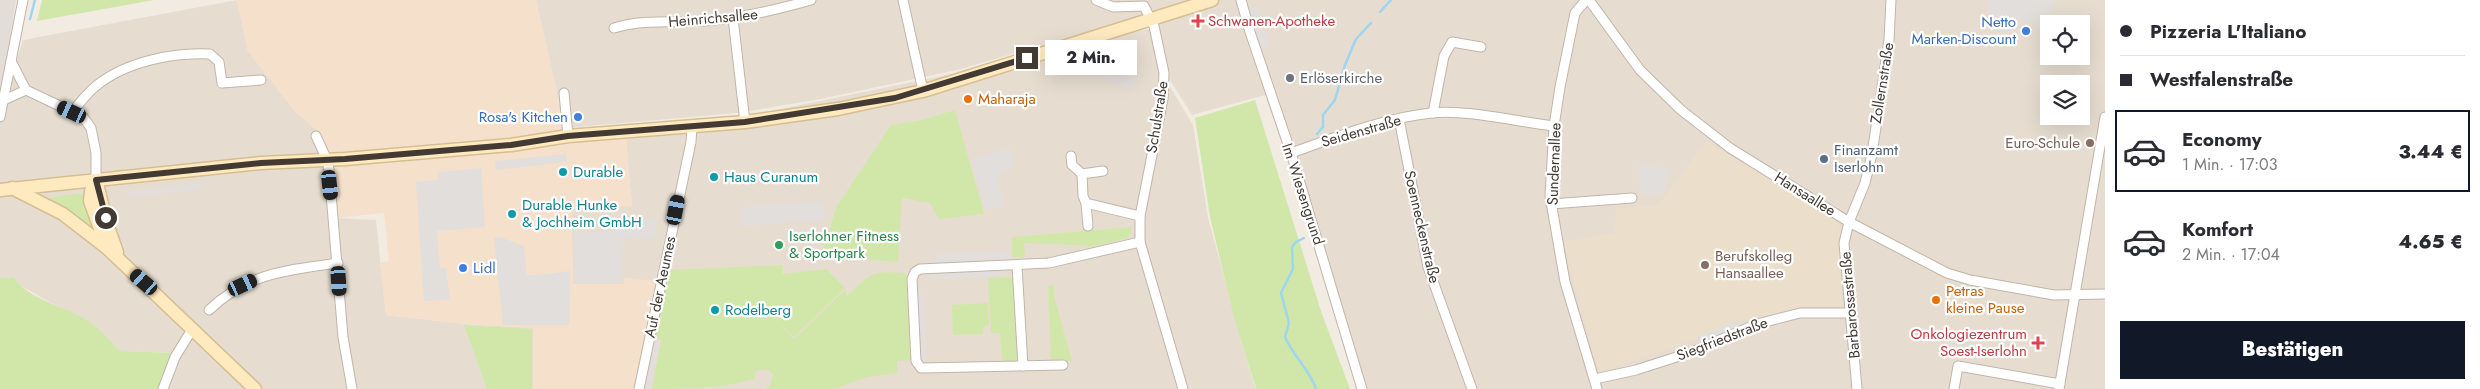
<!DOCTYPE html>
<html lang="de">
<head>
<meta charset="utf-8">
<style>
	body { margin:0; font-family:Jost,sans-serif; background:#f2f2f3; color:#2b2b33; height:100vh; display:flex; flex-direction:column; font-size:19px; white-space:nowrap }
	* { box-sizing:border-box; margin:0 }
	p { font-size:16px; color:#7c7c81 }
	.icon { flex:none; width:28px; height:28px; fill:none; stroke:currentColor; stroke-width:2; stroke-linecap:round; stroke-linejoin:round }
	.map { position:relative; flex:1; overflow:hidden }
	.sheet { display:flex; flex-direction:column; background:#fff; width:375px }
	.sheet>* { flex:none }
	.guide { display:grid; align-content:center; height:110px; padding:0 15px; background:#fff }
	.buttons { position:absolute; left:2040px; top:15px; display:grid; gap:10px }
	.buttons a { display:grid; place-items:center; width:50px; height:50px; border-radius:0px; background:#fff; box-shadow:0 5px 20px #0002; font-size:25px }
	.end { position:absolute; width:22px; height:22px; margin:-11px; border:6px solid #433b33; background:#fff; box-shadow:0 0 0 2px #fff }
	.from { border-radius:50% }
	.bubble { position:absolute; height:35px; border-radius:0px; background:#fff; box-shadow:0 5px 20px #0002; font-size:16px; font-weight:800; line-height:35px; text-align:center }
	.car { position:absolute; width:15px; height:30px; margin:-15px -8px; border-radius:6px; box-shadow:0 0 4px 1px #0007; background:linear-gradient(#222 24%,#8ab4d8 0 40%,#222 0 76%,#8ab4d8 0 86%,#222 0) }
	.guide b { display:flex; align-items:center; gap:18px; height:48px; font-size:19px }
	.guide b+b { border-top:1px solid #e1e1e2 }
	.guide i { width:12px; height:12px; background:#2b2b33 }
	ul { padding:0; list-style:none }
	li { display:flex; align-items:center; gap:15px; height:82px; margin:0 10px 8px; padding:0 5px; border:2px solid transparent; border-radius:0px }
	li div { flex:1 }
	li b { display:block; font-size:19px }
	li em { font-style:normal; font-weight:800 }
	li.current { border-color:#111827 }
	li>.icon { width:45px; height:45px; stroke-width:1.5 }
	.primary-button { display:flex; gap:10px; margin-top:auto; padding:10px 15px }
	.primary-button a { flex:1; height:58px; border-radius:0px; background:#111827; color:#fff; font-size:20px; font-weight:800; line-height:58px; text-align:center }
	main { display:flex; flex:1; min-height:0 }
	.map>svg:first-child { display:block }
	.residential { fill:#e6ddd0; fill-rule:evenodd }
	.commercial { fill:#f5e0cc }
	.industrial { fill:#e3ddd8 }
	.education { fill:#ebdfcc }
	.green { fill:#d1e7a9 }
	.parking { fill:#e2dedb }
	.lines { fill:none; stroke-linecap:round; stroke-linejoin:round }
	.stream { stroke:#9cd6f1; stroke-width:2.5 }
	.street-casing { stroke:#c0b5a8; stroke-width:11 }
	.secondary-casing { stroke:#d6be93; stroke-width:15 }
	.street { stroke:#fff; stroke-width:9 }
	.secondary { stroke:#ffe9bf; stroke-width:12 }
	.route { stroke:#433b33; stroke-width:6 }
	.health-dot { fill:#e0444e; stroke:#fff; stroke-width:2 }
	.shop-dot { fill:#3f7fe0; stroke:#fff; stroke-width:2 }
	.worship-dot { fill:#6b7280; stroke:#fff; stroke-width:2 }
	.food-dot { fill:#e8710a; stroke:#fff; stroke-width:2 }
	.education-dot { fill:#8d6e63; stroke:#fff; stroke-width:2 }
	.service-dot { fill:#5c6f8a; stroke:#fff; stroke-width:2 }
	.culture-dot { fill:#0f9aa8; stroke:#fff; stroke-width:2 }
	.leisure-dot { fill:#2e9e5b; stroke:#fff; stroke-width:2 }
	.labels { text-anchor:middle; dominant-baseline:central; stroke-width:4.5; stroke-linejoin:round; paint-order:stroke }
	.street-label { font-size:15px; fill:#433b33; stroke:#fff }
	.health-label { font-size:15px; fill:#be3a42; stroke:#fff; text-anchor:start }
	.shop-label { font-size:15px; fill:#366cbe; stroke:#fff; text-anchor:end }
	.worship-label { font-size:15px; fill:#5b616d; stroke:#fff; text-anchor:start }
	.food-label { font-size:15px; fill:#c56008; stroke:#fff; text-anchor:start }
	.education-label { font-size:15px; fill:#785e54; stroke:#fff; text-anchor:end }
	.service-label { font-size:15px; fill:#4e5e75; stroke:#fff; text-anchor:start }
	.culture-label { font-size:15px; fill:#0d838f; stroke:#fff; text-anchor:start }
	.leisure-label { font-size:15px; fill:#27864d; stroke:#fff; text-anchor:start }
</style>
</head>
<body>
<main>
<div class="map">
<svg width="2105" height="389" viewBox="0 0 2105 389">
	<rect width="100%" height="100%" fill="#f2ebe2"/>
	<g class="residential">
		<polygon points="237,0 248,51 294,110 320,133 332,161 336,218 376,220 386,315 465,324 533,328 533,389 164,389 175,353 120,351 88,321 51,303 18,284 14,277 0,278 0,113 23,40"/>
		<path d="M536 0H2105V389H1357L1288 160 1265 95 1192 115 1165 72 1152 13 961 69 821 99 737 113 565 128ZM2049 24H2081V56H2049ZM2049 84H2081V116H2049Z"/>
		<polygon points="1153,28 1160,70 1193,125 1208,218 1255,389 636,389 624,279 624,284 573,285 571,207 632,206 627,152 627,133 683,129 952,74"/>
	</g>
	<polygon class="commercial" points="237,0 536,0 565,128 627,133 627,152 632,206 571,208 573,284 624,284 624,278 656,281 636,389 533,389 533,328 465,324 386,315 380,263 389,261 384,213 336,218 332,161 320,133 294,110 248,51"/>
	<polygon class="industrial" points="0,0 16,0 0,101"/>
	<polygon class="education" points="1706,141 1839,222 1842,308 1797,310 1734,322 1694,340 1599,372 1563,242 1615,233 1616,209 1658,206"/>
	<g class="green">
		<polygon points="42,0 154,0 37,21"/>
		<polygon points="1255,100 1321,311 1350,389 1256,389 1234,317 1210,217 1195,118"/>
		<polygon points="955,110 984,214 939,219 930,203 902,198 898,262 832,257 823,250 837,206 891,125 922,120"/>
		<polygon points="82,193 96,233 48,198"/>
		<polygon points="1132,227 1128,238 1094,246 1024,243 1025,257 1012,257 1012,237"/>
		<path d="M783 265 782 274 826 269 845 288 794 337 776 321 794 339 846 289V297C871 274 869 270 904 273L908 277 912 360 897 361V373L867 377 834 389H764L770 386 773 374 768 370 760 369 756 372 754 379C721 389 686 389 652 389L661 340 655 337 667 270Z"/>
		<path d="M14 277C26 299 68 307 88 321 100 328 110 341 120 351L175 353 162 389H0V278Z"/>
		<polygon points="1019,277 1022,364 1002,363 1000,333 991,333 988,278"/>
		<polygon points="1053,285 1054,296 1072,361 1051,363 1048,286"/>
		<polygon points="988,303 989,325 983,327 983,334 953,335 952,305"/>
		<polygon points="464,325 532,329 532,389 487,389"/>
	</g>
	<g class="parking">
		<polygon points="1989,0 2054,0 2051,12 2045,10 2043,24 2012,20 2011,32 1995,30 1996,24 1986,23"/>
		<polygon points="1257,6 1270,47 1260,50 1248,9"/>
		<polygon points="1128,64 1135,89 1108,82 1105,71"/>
		<polygon points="1009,148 1014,168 996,173 1004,205 985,210 972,159"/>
		<polygon points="566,154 567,162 496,170 495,161"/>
		<polygon points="1638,164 1668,168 1664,194 1640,194"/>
		<polygon points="481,168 485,227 437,231 440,268 446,268 450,300 424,301 416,182 438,180 438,172"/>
		<polygon points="204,183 198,190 129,197 132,191"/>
		<polygon points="824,201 825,220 742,226 741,207"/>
		<polygon points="629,219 657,219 655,238 623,239 621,283 575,283 575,233 613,232 616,223"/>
		<polygon points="500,237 524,246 527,276 570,271 569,325 503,325 494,238"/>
		<polygon points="1009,251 1010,259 936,262 935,254"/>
		<polygon points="1001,270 1002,276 930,280 930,273"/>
		<polygon points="923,292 926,362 920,363 917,293"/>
		<polygon points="1733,322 1740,326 1700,344 1697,337"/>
		<polygon points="654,339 661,340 650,389 643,389"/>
	</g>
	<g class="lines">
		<g class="stream">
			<polyline points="1380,12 1391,0"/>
			<polyline points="30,19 35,0"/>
			<polyline points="1317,134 1323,127 1323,115 1335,100 1345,65 1356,39 1371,23"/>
			<path d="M1304 238 1296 242 1292 247 1293 269 1281 293 1289 323 1285 337C1293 356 1310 370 1316 389"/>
		</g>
		<defs>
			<g id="street">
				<polyline points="903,0 923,91"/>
				<polyline points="1096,0 1113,7 1144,6 1154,26 1164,73 1163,99 1140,216 1140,242 1183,389"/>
				<polyline points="1241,0 1250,32 1291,153 1362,389"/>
				<polyline points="1586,0 1575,13 1560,87 1554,126 1550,196 1565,282 1597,389"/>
				<polyline points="1589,0 1640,70 1681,110 1730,148 1849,222 1947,273 1970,280 2054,295 2105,294"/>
				<polyline points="733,18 745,122"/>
				<path d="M614 28C643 19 675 23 705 21 742 18 776 10 811 0"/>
				<polyline points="11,61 26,90 83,117 91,128 96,153 96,180"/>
				<polyline points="564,93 568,136"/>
				<polyline points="4,100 26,90"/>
				<path d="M72 112C80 103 87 93 96 86 125 62 173 52 210 54L219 62 222 83 261 80"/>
				<polyline points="1433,113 1444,56 1452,42 1481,47"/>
				<polyline points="0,117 23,0"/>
				<polyline points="1399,119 1428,267 1472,389"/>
				<polyline points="316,136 327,160 329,170 343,337 352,389"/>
				<path d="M1291 153C1336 137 1384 118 1431 113 1467 109 1517 122 1554 126"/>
				<polyline points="1071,156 1072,165 1082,174"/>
				<polyline points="1103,171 1082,174 1083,196 1086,203 1140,216"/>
				<polyline points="1086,203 1088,226"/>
				<polyline points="1551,204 1632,198"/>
				<polyline points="1017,266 1023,366"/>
				<path d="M209 310C248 273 287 270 338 263"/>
				<polyline points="1063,365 921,368 916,361 912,279 915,272 920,269 1049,263 1140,242"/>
				<polyline points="1595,379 1636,370 1692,352 1757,324 1800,313 1850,313"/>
				<polyline points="163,389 175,357 193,328"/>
				<polyline points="639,389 691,142 692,127"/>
				<polyline points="1857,389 1844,243 1849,222 1865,183 1872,154 1889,40 1891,0"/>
				<polyline points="1954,389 1958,366 2060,384"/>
				<polyline points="2059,389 2105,117"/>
			</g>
			<g id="secondary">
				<polyline points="96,180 91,191 90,201 107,248 255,389"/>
				<polyline points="96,180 107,224 117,252"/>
				<polyline points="12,188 63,214 107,248"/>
				<polyline points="0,190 261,163 345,159 511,145 568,136 745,122 838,109 923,91 1212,0"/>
			</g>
		</defs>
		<use href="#street" class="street-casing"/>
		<use href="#secondary" class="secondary-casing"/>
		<use href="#street" class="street"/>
		<use href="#secondary" class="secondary"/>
	</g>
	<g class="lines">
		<polyline class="route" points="106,218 96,180 261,163 345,159 511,145 568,136 745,122 895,98 1027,58"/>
	</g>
	<g class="health-dot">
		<path d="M1195.5 13.5h5v5h5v5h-5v5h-5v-5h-5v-5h5z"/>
		<path d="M2035.5 335.5h5v5h5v5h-5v5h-5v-5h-5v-5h5z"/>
	</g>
	<g class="shop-dot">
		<circle cx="2026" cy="31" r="5"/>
		<circle cx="578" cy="117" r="5"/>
		<circle cx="463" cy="268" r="5"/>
	</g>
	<circle class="worship-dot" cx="1290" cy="78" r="5"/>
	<g class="food-dot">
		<circle cx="968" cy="99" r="5"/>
		<circle cx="1936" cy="300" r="5"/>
	</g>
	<g class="education-dot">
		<circle cx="2090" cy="143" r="5"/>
		<circle cx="1705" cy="265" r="5"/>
	</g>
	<circle class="service-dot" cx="1824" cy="159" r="5"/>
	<g class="culture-dot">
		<circle cx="563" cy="172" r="5"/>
		<circle cx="714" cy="177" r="5"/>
		<circle cx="512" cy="214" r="5"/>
		<circle cx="715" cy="310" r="5"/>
	</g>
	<circle class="leisure-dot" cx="779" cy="245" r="5"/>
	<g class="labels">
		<g class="street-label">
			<text transform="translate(713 18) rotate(-5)">Heinrichsallee</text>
			<text transform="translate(1882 83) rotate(-81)">Zollernstraße</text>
			<text transform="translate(1157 117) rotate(-81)">Schulstraße</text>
			<text transform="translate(1361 131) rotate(-16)">Seidenstraße</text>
			<text transform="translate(1554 164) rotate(-88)">Sundernallee</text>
			<text transform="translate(1303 194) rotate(72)">Im Wiesengrund</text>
			<text transform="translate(1805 194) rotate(32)">Hansaallee</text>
			<text transform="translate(1422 227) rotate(77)">Soenneckenstraße</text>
			<text transform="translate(660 287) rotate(-78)">Auf der Aeumes</text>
			<text transform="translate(1850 305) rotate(-95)">Barbarossastraße</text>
			<text transform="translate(1722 339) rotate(-21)">Siegfriedstraße</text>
		</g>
		<g class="health-label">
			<text x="1208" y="21">Schwanen-Apotheke</text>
			<text x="2027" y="334" text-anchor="end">Onkologiezentrum<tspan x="2027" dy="17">Soest-Iserlohn</tspan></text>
		</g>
		<g class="shop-label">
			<text x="2016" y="22">Netto<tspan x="2016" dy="17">Marken-Discount</tspan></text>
			<text x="568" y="117">Rosa's Kitchen</text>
			<text x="473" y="268" text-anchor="start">Lidl</text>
		</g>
		<g class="worship-label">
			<text x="1300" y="78">Erlöserkirche</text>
		</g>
		<g class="food-label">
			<text x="978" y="99">Maharaja</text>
			<text x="1946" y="291">Petras<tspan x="1946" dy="17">kleine Pause</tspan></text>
		</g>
		<g class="education-label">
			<text x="2080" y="143">Euro-Schule</text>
			<text x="1715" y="256" text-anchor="start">Berufskolleg<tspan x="1715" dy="17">Hansaallee</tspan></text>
		</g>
		<g class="service-label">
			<text x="1834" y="150">Finanzamt<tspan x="1834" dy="17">Iserlohn</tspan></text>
		</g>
		<g class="culture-label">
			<text x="573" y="172">Durable</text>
			<text x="724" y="177">Haus Curanum</text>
			<text x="522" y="205">Durable Hunke<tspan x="522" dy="17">&amp; Jochheim GmbH</tspan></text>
			<text x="725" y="310">Rodelberg</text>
		</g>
		<g class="leisure-label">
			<text x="789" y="236">Iserlohner Fitness<tspan x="789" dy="17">&amp; Sportpark</tspan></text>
		</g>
	</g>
</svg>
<div class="buttons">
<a><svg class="icon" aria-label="locate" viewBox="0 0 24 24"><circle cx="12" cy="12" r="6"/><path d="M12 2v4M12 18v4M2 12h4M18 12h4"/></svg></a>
<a><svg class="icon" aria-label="layers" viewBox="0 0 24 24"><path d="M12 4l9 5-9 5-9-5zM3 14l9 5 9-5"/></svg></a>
</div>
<i class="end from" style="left:106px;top:218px"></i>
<i class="end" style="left:1027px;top:58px"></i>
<div class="bubble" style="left:1045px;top:40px;width:92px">2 Min.</div>
<i class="car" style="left:72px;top:112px;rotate:295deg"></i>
<i class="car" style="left:330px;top:185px;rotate:174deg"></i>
<i class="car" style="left:676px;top:210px;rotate:11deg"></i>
<i class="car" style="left:339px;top:281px;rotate:176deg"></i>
<i class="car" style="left:144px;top:282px;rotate:311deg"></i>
<i class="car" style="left:243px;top:285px;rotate:65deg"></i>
</div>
<section class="sheet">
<div class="guide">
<b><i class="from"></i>Pizzeria L'Italiano</b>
<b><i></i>Westfalenstraße</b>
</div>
<ul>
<li class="current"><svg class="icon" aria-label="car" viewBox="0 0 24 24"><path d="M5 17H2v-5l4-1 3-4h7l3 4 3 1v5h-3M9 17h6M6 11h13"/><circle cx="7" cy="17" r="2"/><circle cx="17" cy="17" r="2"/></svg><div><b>Economy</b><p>1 Min. · 17:03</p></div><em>3.44 €</em></li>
<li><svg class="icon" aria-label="car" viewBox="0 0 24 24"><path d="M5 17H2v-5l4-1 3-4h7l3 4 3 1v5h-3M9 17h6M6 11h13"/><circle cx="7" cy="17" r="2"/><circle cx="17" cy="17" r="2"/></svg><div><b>Komfort</b><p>2 Min. · 17:04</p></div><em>4.65 €</em></li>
</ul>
<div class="primary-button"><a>Bestätigen</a></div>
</section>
</main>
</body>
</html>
